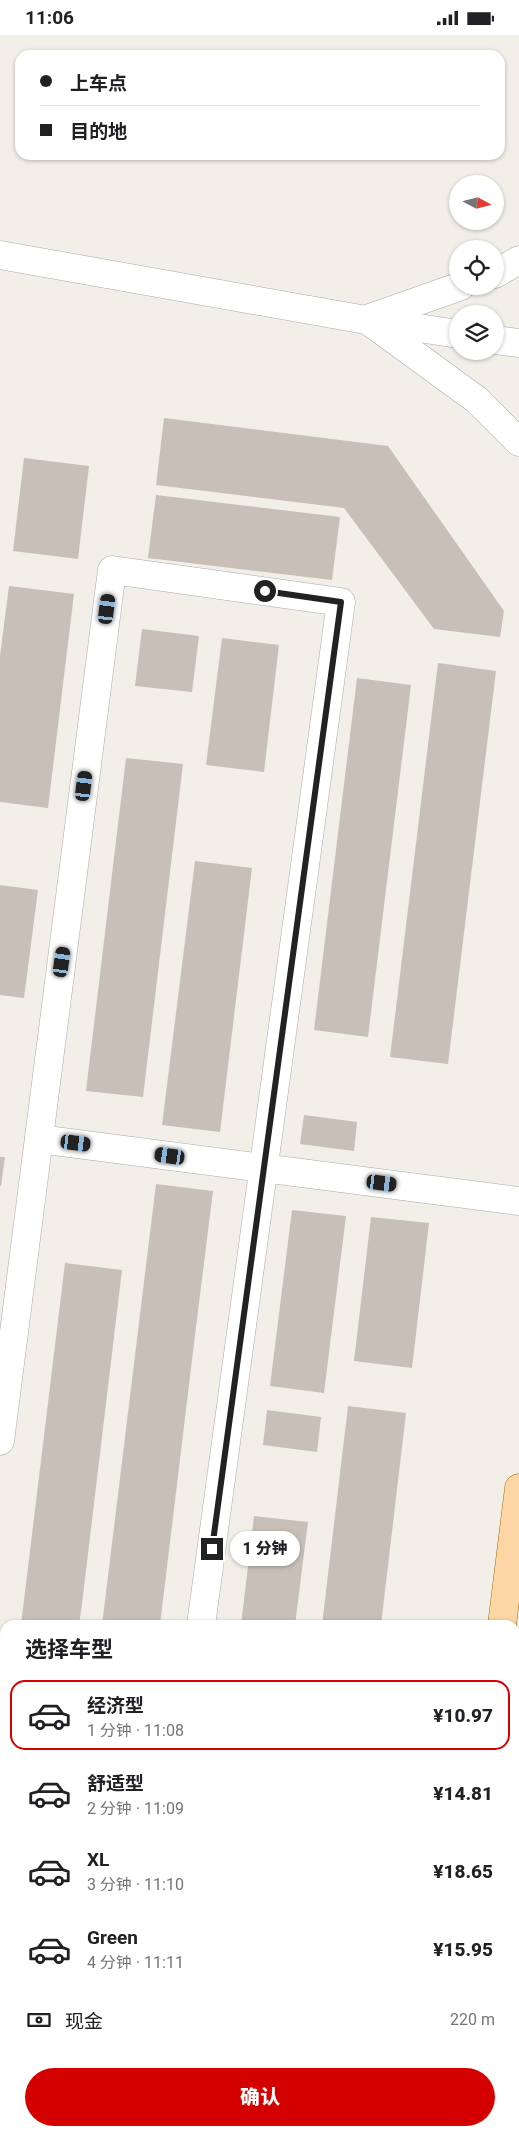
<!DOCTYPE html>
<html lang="zh">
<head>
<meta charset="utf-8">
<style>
	body { margin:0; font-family:Roboto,"Noto Sans SC",sans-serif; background:#f6f6f6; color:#202124; height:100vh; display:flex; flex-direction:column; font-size:19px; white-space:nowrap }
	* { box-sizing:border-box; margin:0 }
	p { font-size:16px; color:#757577 }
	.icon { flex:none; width:28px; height:28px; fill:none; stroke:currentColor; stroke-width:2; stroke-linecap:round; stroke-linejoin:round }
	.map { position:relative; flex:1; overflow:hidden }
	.side { position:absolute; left:0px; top:1585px; width:520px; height:516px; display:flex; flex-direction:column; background:#fff; border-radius:15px 15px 0 0; box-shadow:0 1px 4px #0004 }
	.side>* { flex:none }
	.hud { position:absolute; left:15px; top:15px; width:490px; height:110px; border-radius:15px; box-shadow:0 1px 4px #0004; display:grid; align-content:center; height:110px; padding:0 25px; background:#fff }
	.needle { width:32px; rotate:97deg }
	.buttons { position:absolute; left:449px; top:140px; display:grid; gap:10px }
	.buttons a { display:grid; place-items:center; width:55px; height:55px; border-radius:50%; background:#fff; box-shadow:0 1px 4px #0004; font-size:25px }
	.end { position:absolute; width:22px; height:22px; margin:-11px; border:6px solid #222; background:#fff; box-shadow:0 0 0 2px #fff }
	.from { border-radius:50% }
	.bubble { position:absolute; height:35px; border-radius:18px; background:#fff; box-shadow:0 1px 4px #0004; font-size:16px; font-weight:800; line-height:35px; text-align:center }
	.car { position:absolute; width:15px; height:30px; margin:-15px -8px; border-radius:6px; box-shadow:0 0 4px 1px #0007; background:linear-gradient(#222 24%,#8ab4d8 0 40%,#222 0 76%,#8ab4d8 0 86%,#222 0) }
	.hud b { display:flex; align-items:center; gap:18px; height:48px; font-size:19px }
	.hud b+b { border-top:1px solid #e0e0e0 }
	.hud i { width:12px; height:12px; background:#202124 }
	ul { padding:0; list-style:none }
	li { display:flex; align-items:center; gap:15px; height:70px; margin:0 10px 8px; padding:0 15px; border:2px solid transparent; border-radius:15px }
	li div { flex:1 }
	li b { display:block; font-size:19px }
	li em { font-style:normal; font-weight:800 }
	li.selected { border-color:#d40000 }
	li>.icon { width:45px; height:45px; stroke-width:1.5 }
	h2 { padding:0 25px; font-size:22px; line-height:60px }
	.pay { display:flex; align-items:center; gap:12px; height:55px; padding:0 25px; font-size:19px }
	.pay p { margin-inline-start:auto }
	.action { display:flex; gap:10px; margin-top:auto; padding:10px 25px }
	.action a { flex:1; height:58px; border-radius:30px; background:#d40000; color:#fff; font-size:20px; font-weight:800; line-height:58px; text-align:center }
	.status { display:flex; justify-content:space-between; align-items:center; height:35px; padding:0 25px; background:#fff; direction:ltr }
	.status svg { height:14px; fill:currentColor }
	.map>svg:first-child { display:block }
	.building { fill:#c7bfb8 }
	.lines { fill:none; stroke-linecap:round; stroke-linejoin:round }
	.minor-casing { stroke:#a9a9a9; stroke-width:29 }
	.major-casing { stroke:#a06b00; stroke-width:29 }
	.minor { stroke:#fff; stroke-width:28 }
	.major { stroke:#fcd6a4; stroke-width:28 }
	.route { stroke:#222; stroke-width:6 }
</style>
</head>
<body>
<div class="status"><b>11:06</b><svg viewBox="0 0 49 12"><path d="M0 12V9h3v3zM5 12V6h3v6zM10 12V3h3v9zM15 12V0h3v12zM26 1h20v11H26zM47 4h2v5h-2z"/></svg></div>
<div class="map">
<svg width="519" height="2101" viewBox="0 0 519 2101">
	<rect width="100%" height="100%" fill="#f2efe9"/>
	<g class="building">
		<polygon points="164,383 388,411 504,576 500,602 434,594 344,473 156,450"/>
		<polygon points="24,423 89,431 78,524 13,516"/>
		<polygon points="156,460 340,482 332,545 148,523"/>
		<polygon points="9,551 74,559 48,773 0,767 0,621"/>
		<polygon points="142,594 199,601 192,657 135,651"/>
		<polygon points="222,603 279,610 264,737 206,730"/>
		<polygon points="438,628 496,636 448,1029 390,1022"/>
		<polygon points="357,643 411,650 368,1002 314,995"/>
		<polygon points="126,723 183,729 143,1062 86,1056"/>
		<polygon points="195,826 252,833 220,1097 162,1090"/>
		<polygon points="0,850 38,855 24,963 0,960"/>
		<polygon points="304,1080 357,1087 354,1116 300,1109"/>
		<polygon points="0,1122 5,1122 1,1151 0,1151"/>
		<polygon points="156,1149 213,1156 196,1292 160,1590 102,1590"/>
		<polygon points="292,1175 346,1181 324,1358 270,1351"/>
		<polygon points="371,1182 429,1188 412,1333 354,1326"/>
		<polygon points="65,1228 122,1235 82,1569 79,1590 21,1590"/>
		<polygon points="348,1371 406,1378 381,1590 322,1590"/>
		<polygon points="267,1375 321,1382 317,1417 263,1410"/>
		<polygon points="254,1481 308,1487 295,1590 241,1590"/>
	</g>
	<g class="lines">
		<defs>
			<g id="minor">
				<polyline points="0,220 366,285 458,299"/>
				<polyline points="495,239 519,225"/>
				<polyline points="370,283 461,251"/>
				<polyline points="370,287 477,365 519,407"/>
				<polyline points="495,305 519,308"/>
				<polyline points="39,1104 519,1166"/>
				<polyline points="0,1406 112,535 341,567 201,1590"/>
				<polyline points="0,1754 5,1754"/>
				<polyline points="0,2084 5,2085"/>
				<polyline points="69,2096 97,2101"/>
			</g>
			<g id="major">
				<polyline points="502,1590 519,1453"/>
				<polyline points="440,2101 440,2096"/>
			</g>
		</defs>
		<use href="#minor" class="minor-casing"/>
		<use href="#major" class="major-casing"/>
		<use href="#minor" class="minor"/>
		<use href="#major" class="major"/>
	</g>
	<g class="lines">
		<polyline class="route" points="212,1514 341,567 265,556"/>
	</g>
</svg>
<div class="buttons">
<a><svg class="needle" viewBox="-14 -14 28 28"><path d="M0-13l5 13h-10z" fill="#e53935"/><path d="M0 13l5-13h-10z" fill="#757577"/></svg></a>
<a><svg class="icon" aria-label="locate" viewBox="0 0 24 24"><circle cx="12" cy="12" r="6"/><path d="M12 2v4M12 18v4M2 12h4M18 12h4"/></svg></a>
<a><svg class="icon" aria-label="layers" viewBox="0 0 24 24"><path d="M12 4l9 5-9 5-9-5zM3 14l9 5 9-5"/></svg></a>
</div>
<i class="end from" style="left:265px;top:556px"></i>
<i class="end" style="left:212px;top:1514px"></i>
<div class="bubble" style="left:230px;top:1496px;width:70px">1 分钟</div>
<i class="car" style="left:107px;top:574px;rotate:7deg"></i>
<i class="car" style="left:84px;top:751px;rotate:7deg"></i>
<i class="car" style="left:62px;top:927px;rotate:8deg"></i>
<i class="car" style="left:76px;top:1108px;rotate:97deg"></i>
<i class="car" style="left:170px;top:1121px;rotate:278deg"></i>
<i class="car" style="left:382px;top:1148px;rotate:97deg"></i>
<div class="hud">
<b><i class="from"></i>上车点</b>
<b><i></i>目的地</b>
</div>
<section class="side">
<h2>选择车型</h2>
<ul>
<li class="selected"><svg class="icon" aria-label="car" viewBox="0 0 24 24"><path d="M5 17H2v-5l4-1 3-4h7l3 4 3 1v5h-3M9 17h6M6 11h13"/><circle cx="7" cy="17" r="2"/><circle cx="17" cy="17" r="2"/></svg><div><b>经济型</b><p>1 分钟 · 11:08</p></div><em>¥10.97</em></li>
<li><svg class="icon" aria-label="car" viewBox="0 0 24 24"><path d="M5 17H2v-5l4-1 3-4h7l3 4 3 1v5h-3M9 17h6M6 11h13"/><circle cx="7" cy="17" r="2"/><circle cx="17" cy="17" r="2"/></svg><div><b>舒适型</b><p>2 分钟 · 11:09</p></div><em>¥14.81</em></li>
<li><svg class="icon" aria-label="car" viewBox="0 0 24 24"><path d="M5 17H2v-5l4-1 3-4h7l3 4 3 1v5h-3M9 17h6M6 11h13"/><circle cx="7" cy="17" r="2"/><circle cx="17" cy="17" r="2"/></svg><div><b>XL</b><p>3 分钟 · 11:10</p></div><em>¥18.65</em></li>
<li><svg class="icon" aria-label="car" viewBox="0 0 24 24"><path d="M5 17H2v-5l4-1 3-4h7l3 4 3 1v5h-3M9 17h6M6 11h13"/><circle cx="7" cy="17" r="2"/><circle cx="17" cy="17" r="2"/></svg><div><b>Green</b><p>4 分钟 · 11:11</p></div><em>¥15.95</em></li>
</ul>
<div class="pay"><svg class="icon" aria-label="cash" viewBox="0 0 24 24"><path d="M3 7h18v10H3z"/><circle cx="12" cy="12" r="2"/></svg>现金<p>220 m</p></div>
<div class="action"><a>确认</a></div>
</section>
</div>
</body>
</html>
